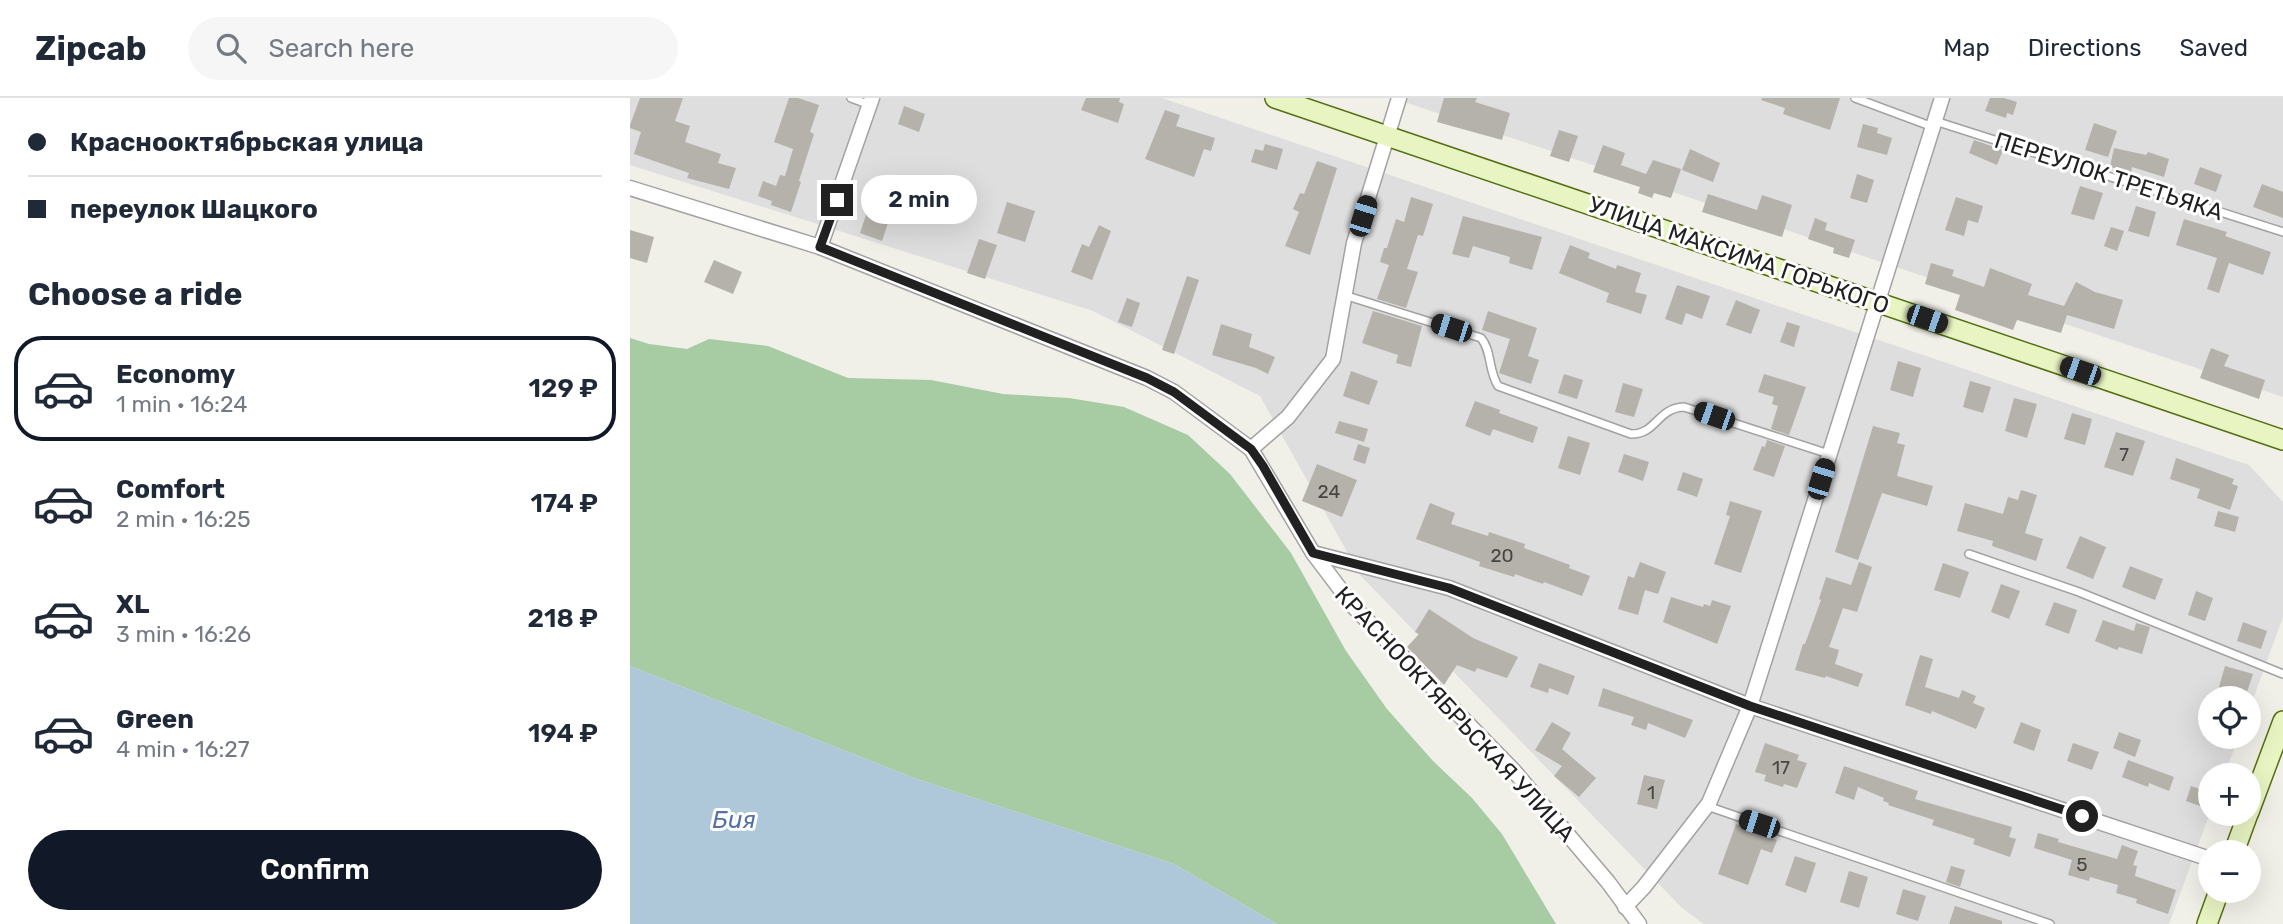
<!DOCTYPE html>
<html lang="en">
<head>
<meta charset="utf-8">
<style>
	body { margin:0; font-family:Rubik,sans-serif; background:#f6f6f7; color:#1f2937; height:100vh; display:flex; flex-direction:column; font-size:26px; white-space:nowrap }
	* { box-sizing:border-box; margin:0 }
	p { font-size:23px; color:#747a83 }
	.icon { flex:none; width:38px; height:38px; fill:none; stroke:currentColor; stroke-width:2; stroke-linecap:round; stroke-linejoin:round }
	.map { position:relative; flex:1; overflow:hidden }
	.drawer { display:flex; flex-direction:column; background:#fff; width:630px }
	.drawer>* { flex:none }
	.banner { display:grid; align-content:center; height:154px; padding:0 28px; background:#fff }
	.fabs { position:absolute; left:1568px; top:588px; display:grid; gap:14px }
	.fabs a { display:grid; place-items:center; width:63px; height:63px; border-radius:50%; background:#fff; box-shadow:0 7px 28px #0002; font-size:35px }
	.end { position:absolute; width:32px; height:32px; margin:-16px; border:9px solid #212121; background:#fff; box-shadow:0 0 0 4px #fff }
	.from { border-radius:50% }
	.bubble { position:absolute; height:49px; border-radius:24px; background:#fff; box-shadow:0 7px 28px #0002; font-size:23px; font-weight:600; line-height:49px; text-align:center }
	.car { position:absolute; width:21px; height:42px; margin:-21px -10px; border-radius:9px; box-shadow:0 0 5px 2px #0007; background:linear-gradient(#222 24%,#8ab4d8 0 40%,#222 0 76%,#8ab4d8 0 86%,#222 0) }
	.banner b { display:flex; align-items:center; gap:24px; height:66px; font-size:26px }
	.banner b+b { border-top:2px solid #e0e1e3 }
	.banner i { width:18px; height:18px; background:#1f2937 }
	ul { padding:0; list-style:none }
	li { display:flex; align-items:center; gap:21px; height:105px; margin:0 14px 10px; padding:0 14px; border:4px solid transparent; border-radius:28px }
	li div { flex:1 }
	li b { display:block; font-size:26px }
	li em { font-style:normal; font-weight:600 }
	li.on { border-color:#111827 }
	li>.icon { width:63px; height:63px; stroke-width:1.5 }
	h2 { padding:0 28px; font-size:32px; line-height:84px }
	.cta { display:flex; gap:14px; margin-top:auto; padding:14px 28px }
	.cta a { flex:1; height:80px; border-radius:42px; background:#111827; color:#fff; font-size:28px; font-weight:600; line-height:80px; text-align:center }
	header { display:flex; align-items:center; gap:42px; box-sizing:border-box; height:98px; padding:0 35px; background:#fff; border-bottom:2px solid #e0e1e3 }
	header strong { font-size:33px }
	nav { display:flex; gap:38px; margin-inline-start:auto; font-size:24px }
	.search { width:490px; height:63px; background:#f6f6f7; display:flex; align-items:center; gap:18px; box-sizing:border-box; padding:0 24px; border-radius:38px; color:#747a83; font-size:26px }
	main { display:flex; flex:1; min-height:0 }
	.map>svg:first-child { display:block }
	.residential { fill:#dfdede }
	.forest { fill:#a7cba2 }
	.water { fill:#aec8d9 }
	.building { fill:#b5b1ab }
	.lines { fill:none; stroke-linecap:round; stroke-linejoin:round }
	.lane-casing { stroke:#a2a2a2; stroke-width:10 }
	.street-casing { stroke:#a2a2a2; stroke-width:17 }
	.secondary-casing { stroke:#556f11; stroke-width:22 }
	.lane { stroke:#fff; stroke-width:7 }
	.street { stroke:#fff; stroke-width:14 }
	.secondary { stroke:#e9f4c3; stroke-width:19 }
	.route { stroke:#212121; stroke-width:9 }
	.labels { text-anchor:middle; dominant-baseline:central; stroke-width:6; stroke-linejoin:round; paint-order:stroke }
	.number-label { font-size:19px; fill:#464544 }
	.street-label { font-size:23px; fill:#212121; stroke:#fff }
	.water-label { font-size:24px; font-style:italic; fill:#5671a7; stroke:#fff }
</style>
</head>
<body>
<header>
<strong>Zipcab</strong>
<div class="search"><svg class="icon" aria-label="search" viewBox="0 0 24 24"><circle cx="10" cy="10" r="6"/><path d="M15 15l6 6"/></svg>Search here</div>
<nav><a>Map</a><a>Directions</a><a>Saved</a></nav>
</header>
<main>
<section class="drawer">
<div class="banner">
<b><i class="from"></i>Краснооктябрьская улица</b>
<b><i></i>переулок Шацкого</b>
</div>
<h2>Choose a ride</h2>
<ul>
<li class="on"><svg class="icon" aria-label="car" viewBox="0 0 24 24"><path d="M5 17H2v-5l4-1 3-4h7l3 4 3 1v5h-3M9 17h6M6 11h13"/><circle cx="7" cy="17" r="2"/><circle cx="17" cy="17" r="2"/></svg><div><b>Economy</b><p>1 min · 16:24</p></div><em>129 ₽</em></li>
<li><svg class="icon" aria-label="car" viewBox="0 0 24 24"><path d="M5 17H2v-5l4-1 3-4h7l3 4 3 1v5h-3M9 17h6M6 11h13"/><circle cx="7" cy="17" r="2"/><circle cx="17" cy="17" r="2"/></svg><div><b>Comfort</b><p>2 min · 16:25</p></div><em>174 ₽</em></li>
<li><svg class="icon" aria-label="car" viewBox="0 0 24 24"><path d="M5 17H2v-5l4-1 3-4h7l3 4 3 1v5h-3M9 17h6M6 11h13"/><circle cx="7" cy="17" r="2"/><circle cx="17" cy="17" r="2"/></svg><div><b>XL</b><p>3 min · 16:26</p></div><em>218 ₽</em></li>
<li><svg class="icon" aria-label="car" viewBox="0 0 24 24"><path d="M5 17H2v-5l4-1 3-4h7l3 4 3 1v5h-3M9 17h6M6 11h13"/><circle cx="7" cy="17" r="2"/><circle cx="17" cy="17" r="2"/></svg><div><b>Green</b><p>4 min · 16:27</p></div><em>194 ₽</em></li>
</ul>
<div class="cta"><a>Confirm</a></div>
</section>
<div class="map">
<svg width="1653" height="826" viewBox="0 0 1653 826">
	<rect width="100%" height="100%" fill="#f0efe8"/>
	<g class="residential">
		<polygon points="0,0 532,0 1619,367 1653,404 1653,519 1619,612 1619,600 1580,600 1580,639 1609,639 1594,677 1580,677 1580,715 1539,826 1074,826 1052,810 730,477 630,298 463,213 0,67"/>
		<polygon points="763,0 1653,0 1653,299"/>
	</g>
	<polygon class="forest" points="0,240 19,246 57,251 79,241 138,248 218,280 301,282 373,296 439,300 494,309 558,337 600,376 661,455 716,553 757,611 803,663 842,700 872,736 926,826 647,826 544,766 284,680 0,568"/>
	<polygon class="water" points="0,568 284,680 544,766 647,826 0,826"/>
	<g class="building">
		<polygon points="10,0 53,0 45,23 60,28 55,44 91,56 88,65 106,70 99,91 57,80 59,75 4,56 11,34 0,30 0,27"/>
		<polygon points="159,0 168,0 189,7 180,34 184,36 169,83 171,84 161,114 141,107 142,103 128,98 133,83 146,88 150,77 155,78 163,51 144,44"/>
		<polygon points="456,0 490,0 489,4 494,6 488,25 451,12"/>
		<polygon points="814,0 847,0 845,4 880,15 872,42 807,24"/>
		<polygon points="1132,0 1210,0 1200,32 1153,16 1155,10 1131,2"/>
		<polygon points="1360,0 1374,0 1387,4 1383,17 1377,15 1376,20 1355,13"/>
		<polygon points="274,8 295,16 289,34 268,26"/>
		<polygon points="535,12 550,17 546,28 585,40 581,53 574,51 564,79 515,61"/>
		<polygon points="1464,25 1487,33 1478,59 1455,52"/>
		<polygon points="1233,26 1248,30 1247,35 1262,40 1257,57 1227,49"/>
		<polygon points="929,32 948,38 939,64 920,58"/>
		<polygon points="1344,42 1373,52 1367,67 1339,55"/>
		<polygon points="635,46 653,51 647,72 621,64 625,51 633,53"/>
		<polygon points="973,47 995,55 991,67 1016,76 1023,62 1051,71 1041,100 1024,95 1022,100 1008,95 1010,89 963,74"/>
		<polygon points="1484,50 1516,57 1518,54 1539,61 1534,79 1502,69 1501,74 1480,69"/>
		<polygon points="1060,51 1090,65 1083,84 1052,72"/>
		<polygon points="687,63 707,70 680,157 655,148 669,114 663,111 670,95 674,96"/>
		<polygon points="1570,69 1592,77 1586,94 1564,86"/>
		<polygon points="1227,76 1244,82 1237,105 1220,100"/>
		<polygon points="1632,86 1653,94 1653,120 1623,109"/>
		<polygon points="1450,88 1473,95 1464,122 1441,116"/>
		<polygon points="1078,96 1127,112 1132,97 1162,107 1152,139 1072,114"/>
		<polygon points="781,99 803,106 793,138 788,137 777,171 788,174 776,210 747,201 759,167 750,164 754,150 757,150 766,121 774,124"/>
		<polygon points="1326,99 1353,108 1348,125 1338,122 1334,138 1315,132"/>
		<polygon points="377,104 405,113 395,144 367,135"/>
		<polygon points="1506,108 1526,114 1519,139 1498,133"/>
		<polygon points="237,114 259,122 252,143 230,135"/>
		<polygon points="833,118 912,139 902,172 879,165 880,159 843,148 839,160 822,156"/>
		<polygon points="1185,120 1197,125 1195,132 1225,142 1219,160 1203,155 1204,150 1178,141"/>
		<polygon points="1554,121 1597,134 1595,138 1641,154 1633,177 1599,165 1589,195 1577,191 1587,160 1546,147"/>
		<polygon points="469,127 481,133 462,182 441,174 452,146 459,149"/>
		<polygon points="1481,129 1494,133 1487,153 1474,148"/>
		<polygon points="0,132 24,139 17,165 0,160"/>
		<polygon points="349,141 367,147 355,181 337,175"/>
		<polygon points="940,147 960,155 958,160 986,171 987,167 1011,175 1005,194 1017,197 1011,216 976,204 979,195 929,175"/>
		<polygon points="84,162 112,174 103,196 74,184"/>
		<polygon points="1301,165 1324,172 1322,178 1354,189 1360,170 1402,186 1398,197 1434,208 1446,184 1465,194 1493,202 1484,231 1437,217 1431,235 1387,222 1383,232 1325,212 1330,197 1295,186"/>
		<polygon points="557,178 569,182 544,256 532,252"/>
		<polygon points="1047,187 1080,198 1072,221 1056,215 1052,227 1035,221"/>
		<polygon points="497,200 510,205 502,229 488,224"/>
		<polygon points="1106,202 1130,212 1121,236 1096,227"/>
		<polygon points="743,213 792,228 781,269 766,265 768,257 732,245"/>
		<polygon points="858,213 907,230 898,258 909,262 901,286 869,275 880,241 852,232"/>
		<polygon points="1157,224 1170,228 1164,249 1150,244"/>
		<polygon points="591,226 622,236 619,249 645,259 638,276 626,270 582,257"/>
		<polygon points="1581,250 1599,257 1594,268 1635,282 1629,301 1570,280"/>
		<polygon points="1268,263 1291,270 1283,299 1260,292"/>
		<polygon points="721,273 748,283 739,307 713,298"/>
		<polygon points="934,276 953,282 947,301 928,295"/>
		<polygon points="1134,276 1176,289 1159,337 1141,331 1148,308 1142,306 1144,299 1128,294"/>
		<polygon points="1340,283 1361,289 1353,315 1333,309"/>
		<polygon points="993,285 1013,291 1004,319 985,314"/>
		<polygon points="1384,300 1407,306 1397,340 1375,333"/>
		<polygon points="845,303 870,312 869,315 908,329 903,345 863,331 860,338 835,328"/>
		<polygon points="1442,315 1462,321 1455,347 1434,341"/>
		<polygon points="709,323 738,331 734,344 705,335"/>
		<polygon points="1243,328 1270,335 1267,345 1275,347 1267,378 1303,388 1297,408 1252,395 1228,462 1205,454"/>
		<polygon points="1486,334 1515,343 1503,378 1474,369"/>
		<polygon points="938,338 960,345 950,377 928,370"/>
		<polygon points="1137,342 1155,348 1144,379 1123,372 1132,348 1135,349"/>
		<polygon points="728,346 740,350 735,366 723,362"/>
		<polygon points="994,356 1019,364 1013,383 988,374"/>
		<polygon points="1546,360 1604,381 1602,386 1608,388 1600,412 1567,400 1570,391 1540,381"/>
		<polygon points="687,366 727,382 712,419 672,403"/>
		<polygon points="1053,374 1073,381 1067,399 1047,392"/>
		<polygon points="1391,392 1407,397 1395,435 1413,441 1406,463 1362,448 1363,443 1327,433 1335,405 1373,416 1378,399 1388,402"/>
		<polygon points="1100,403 1132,413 1111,475 1084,466 1100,418 1096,417"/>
		<polygon points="800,405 825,415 821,426 858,438 859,434 895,446 894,450 940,467 939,470 960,478 952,498 914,484 913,486 885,476 884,479 849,468 850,464 786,441"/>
		<polygon points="1588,413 1609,419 1605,434 1584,428"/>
		<polygon points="1450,438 1476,449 1463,481 1436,470"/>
		<polygon points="1010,464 1036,474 1028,496 1015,492 1008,517 988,511 998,478 1004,480"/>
		<polygon points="1229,464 1242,469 1227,514 1213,510 1199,549 1209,552 1205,566 1233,576 1228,589 1196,578 1195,580 1165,572 1173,546 1175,546 1191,502 1189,501 1196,479 1221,487"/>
		<polygon points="1313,465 1339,474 1330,500 1304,492"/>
		<polygon points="1500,468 1533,481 1525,502 1492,489"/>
		<polygon points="1371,486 1390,493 1379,521 1361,514"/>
		<polygon points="1566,493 1583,500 1575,523 1558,517"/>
		<polygon points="1041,499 1073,509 1074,506 1080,508 1082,502 1101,508 1087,546 1033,524"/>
		<polygon points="1424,504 1447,512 1439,536 1415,527"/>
		<polygon points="799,511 843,540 888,559 877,580 847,570 845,574 827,567 814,587 777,549 789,536 785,534"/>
		<polygon points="1473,522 1504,533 1506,525 1520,529 1512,556 1489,549 1487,552 1465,543"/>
		<polygon points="1613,524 1637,533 1631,551 1607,543"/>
		<polygon points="1290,557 1303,561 1295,589 1329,600 1332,592 1346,598 1343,605 1355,610 1346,631 1302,613 1301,616 1275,607"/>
		<polygon points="909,565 945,578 938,597 919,590 918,595 900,589"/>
		<polygon points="1595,568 1623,576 1616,597 1589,589"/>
		<polygon points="973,590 1063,622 1055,640 1018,625 1016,632 1001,627 1004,619 968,608"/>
		<polygon points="922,624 941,635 932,651 966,680 949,699 924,678 932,668 905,652"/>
		<polygon points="1391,624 1411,632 1404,653 1383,645"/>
		<polygon points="1489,634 1511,642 1505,659 1483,650"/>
		<polygon points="1135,645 1169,657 1167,662 1177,665 1167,690 1154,686 1153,689 1134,683 1136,677 1125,674"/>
		<polygon points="1443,645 1469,654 1462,672 1437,663"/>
		<polygon points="1498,662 1544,679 1539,693 1519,685 1518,689 1492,679"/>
		<polygon points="1214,668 1288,693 1285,701 1382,729 1379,739 1386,741 1380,759 1343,746 1345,741 1302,727 1304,722 1258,707 1259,705 1253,703 1254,700 1228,689 1224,702 1205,695"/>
		<polygon points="1014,677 1035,682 1027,711 1007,706"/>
		<polygon points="1561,688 1579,694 1573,709 1556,703"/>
		<polygon points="1106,726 1147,742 1142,755 1131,751 1118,787 1088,776"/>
		<polygon points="1408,735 1429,741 1428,744 1487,761 1492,747 1508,753 1503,767 1507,768 1505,778 1546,792 1538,816 1506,805 1507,801 1486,795 1488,787 1460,779 1459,783 1438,777 1442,762 1404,750"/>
		<polygon points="1165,758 1186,765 1176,795 1155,787"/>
		<polygon points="1321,768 1335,772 1330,789 1316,784"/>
		<polygon points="1219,773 1238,779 1229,810 1210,804"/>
		<polygon points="1273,791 1296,798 1288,823 1266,816"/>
		<polygon points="1325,808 1372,823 1372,826 1319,826"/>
	</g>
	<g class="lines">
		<defs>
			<g id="lane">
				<polyline points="221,0 240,7"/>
				<polyline points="1225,0 1303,29"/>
				<polyline points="1305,23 1653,134"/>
				<path d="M714 197 851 240C862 253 858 272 868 288L1001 336C1027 336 1027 310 1054 309L1199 356"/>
				<polyline points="1339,456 1449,494 1653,576"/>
				<polyline points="1077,708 1420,826"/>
			</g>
			<g id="street">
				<polyline points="0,90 190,149 517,280 544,294 621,351 683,455 723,508 884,673 978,784 1009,826"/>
				<polyline points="190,149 242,0"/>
				<polyline points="621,351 658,319 703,261 724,145 769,0"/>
				<polyline points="683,455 819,490 1120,608 1580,761"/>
				<polyline points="995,809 1014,789 1079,705 1120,608 1312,0"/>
			</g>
			<g id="secondary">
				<polyline points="645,0 1653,342"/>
				<polyline points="1619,714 1653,623"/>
				<polyline points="1604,754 1618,716"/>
				<polyline points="1577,826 1589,793"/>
			</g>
		</defs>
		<use href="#lane" class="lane-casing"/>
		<use href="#street" class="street-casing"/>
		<use href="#secondary" class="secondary-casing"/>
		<use href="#lane" class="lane"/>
		<use href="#street" class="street"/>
		<use href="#secondary" class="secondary"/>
	</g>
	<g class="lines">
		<polyline class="route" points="207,102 190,149 517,280 544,294 621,351 633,368 683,455 819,490 1120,608 1452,718"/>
	</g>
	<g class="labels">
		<g class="number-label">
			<text x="1494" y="356">7</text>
			<text x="699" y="393">24</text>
			<text x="872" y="457">20</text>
			<text x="1151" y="669">17</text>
			<text x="1021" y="694">1</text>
			<text x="1452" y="766">5</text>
		</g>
		<g class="street-label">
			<text transform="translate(1479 78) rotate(18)">ПЕРЕУЛОК ТРЕТЬЯКА</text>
			<text transform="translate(1109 157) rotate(19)">УЛИЦА МАКСИМА ГОРЬКОГО</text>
			<text transform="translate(825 616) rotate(47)">КРАСНООКТЯБРЬСКАЯ УЛИЦА</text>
		</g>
		<g class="water-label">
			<text x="104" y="722">Бия</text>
		</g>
	</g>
</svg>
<div class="fabs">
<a><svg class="icon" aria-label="locate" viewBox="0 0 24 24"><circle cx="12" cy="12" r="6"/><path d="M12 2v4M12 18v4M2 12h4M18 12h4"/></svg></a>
<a>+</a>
<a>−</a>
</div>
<i class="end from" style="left:1452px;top:718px"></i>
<i class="end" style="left:207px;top:102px"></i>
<div class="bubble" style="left:231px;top:77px;width:116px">2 min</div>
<i class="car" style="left:733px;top:118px;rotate:17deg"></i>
<i class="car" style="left:1297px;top:221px;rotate:109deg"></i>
<i class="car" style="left:821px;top:230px;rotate:288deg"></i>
<i class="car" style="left:1450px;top:273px;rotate:289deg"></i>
<i class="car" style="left:1084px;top:318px;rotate:289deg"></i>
<i class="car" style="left:1191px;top:381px;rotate:17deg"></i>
<i class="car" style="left:1129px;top:726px;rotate:288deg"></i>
</div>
</main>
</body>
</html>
